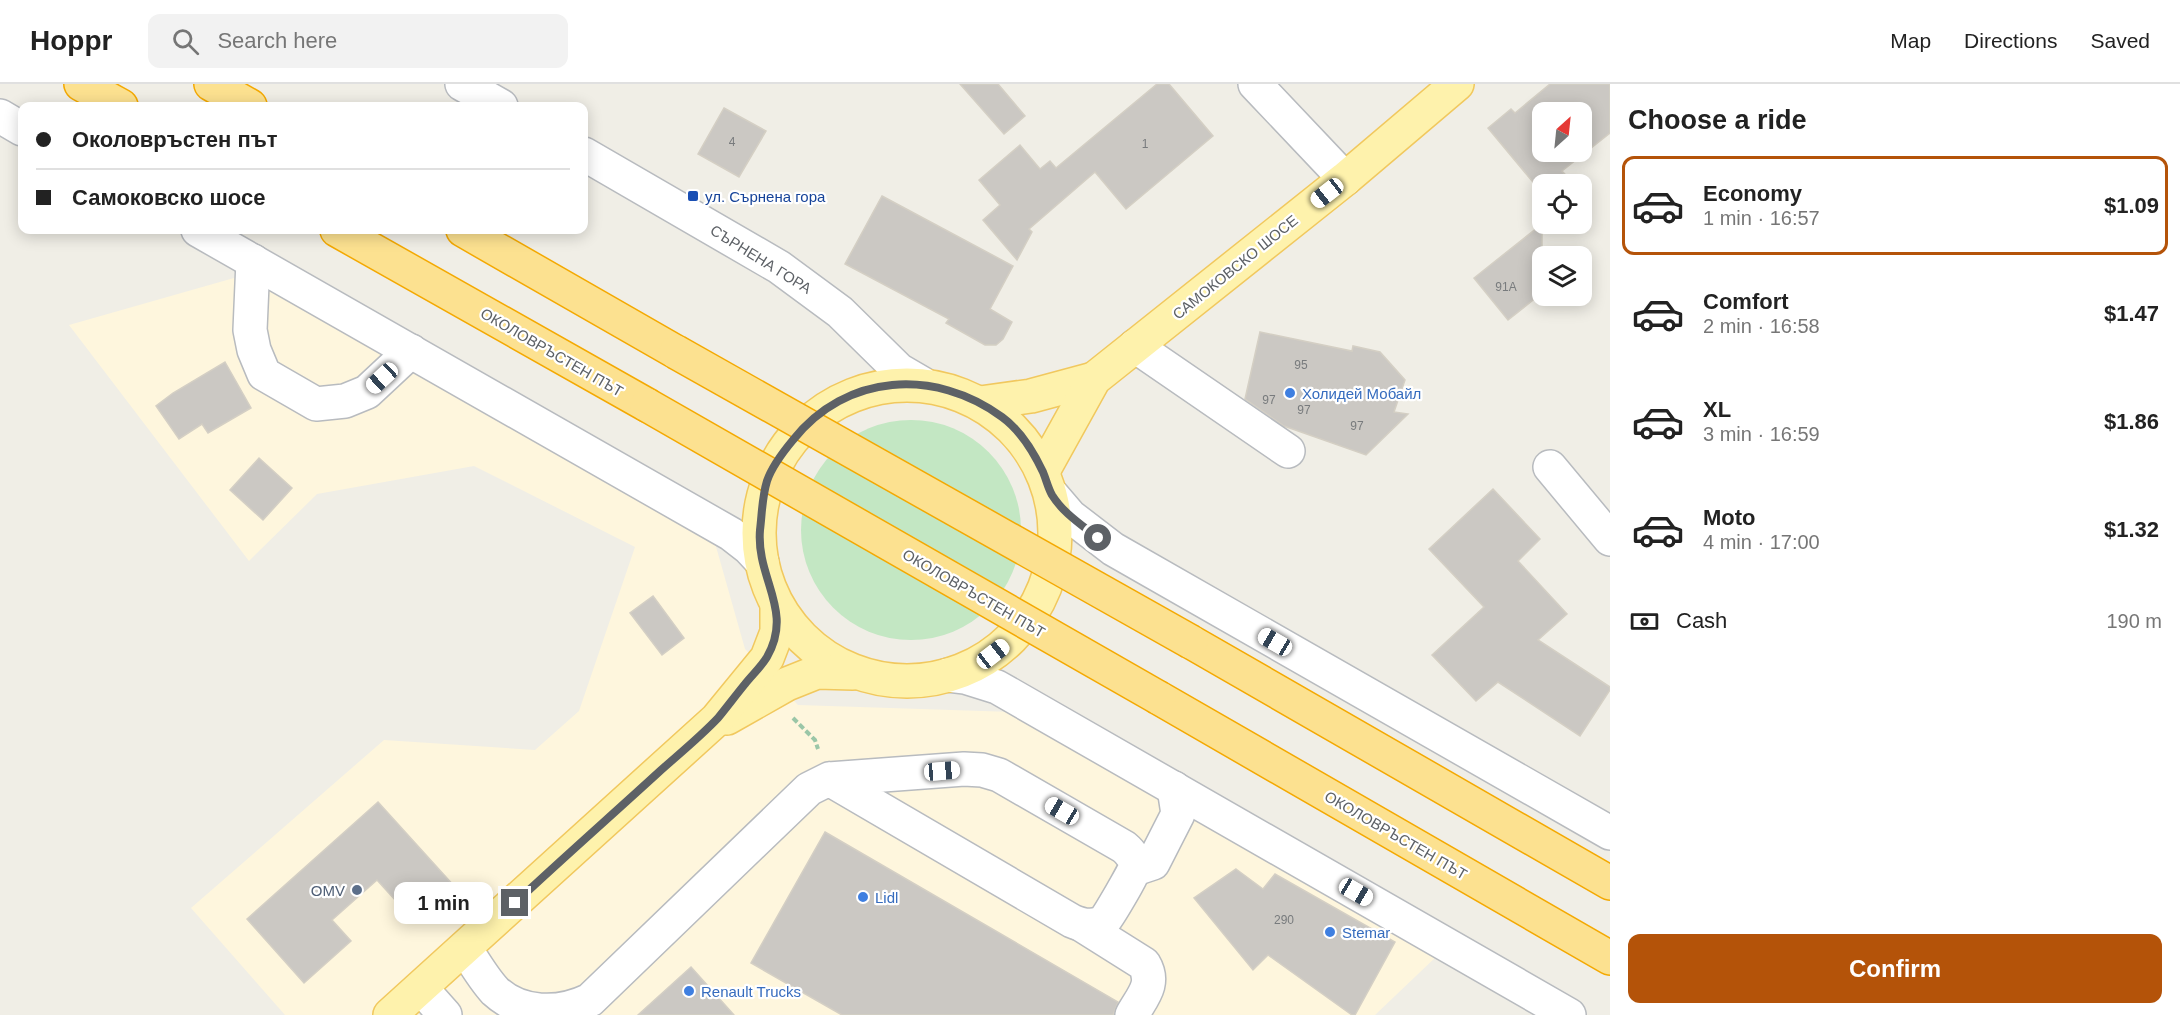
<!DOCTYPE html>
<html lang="en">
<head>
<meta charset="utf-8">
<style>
	body { margin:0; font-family:Arial,sans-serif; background:#f2f2f2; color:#222; height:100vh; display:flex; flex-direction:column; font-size:22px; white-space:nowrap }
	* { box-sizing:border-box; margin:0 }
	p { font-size:20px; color:#767676 }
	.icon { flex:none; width:33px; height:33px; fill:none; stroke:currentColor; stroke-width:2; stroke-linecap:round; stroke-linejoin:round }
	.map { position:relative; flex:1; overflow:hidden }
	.drawer { display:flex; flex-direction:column; background:#fff; width:570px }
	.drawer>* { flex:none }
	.hud { position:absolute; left:18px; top:18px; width:570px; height:132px; border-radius:12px; box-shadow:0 3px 15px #0003; display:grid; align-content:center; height:132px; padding:0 18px; background:#fff }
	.needle { width:39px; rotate:27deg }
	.tools { position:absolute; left:1532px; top:18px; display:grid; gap:12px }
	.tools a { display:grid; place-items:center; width:60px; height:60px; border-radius:12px; background:#fff; box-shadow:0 3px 15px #0003; font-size:30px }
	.end { position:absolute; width:27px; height:27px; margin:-14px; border:8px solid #5d6166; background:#fff; box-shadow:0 0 0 3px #fff }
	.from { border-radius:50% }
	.bubble { position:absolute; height:42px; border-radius:12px; background:#fff; box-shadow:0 3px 15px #0003; font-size:20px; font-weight:800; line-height:42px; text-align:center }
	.car { position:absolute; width:18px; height:36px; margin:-18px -9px; border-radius:8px; box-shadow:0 0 4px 2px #0007; background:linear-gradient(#fff 24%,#345 0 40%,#fff 0 76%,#345 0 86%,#fff 0) }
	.hud b { display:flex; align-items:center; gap:21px; height:57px; font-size:22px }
	.hud b+b { border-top:2px solid #e0e0e0 }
	.hud i { width:15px; height:15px; background:#222 }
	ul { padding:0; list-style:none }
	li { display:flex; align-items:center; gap:18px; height:99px; margin:0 12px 9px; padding:0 6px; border:3px solid transparent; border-radius:12px }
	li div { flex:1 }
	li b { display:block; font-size:22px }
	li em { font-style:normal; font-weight:800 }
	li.current { border-color:#b45309 }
	li>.icon { width:54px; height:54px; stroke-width:1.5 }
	h2 { padding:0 18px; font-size:27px; line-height:72px }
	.pay { display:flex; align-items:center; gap:15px; height:66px; padding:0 18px; font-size:22px }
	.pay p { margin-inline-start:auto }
	.action { display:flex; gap:12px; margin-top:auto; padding:12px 18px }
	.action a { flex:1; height:69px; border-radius:12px; background:#b45309; color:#fff; font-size:24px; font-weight:800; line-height:69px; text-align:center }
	header { display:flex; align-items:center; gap:36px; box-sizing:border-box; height:84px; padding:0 30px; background:#fff; border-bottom:2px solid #e0e0e0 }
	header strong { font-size:28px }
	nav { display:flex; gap:33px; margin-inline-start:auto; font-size:21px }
	.search { width:420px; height:54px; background:#f2f2f2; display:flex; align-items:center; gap:15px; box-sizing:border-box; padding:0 21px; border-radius:12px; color:#767676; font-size:22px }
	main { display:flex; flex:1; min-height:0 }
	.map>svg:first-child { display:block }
	.commercial { fill:#fef6dd }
	.green { fill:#c3e7c3 }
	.building { fill:#cbc8c3; stroke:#d4cfc4; stroke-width:1.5; fill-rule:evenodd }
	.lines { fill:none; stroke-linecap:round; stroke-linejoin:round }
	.minor-casing { stroke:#b8bbbf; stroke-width:36 }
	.major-casing { stroke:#f1c85e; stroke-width:36 }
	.highway-casing { stroke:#f4a902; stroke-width:36 }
	.path { stroke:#9ac6a7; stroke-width:4; stroke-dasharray:6 3; stroke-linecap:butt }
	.minor { stroke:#fff; stroke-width:33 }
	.major { stroke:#fef2ac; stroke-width:33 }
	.highway { stroke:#fce190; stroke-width:33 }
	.highway-bridge-casing { stroke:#f4a902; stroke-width:36; stroke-linecap:butt }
	.highway-bridge { stroke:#fce190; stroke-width:33 }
	.route { stroke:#5d6166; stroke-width:8 }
	.transit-dot { fill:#1a4fb4; stroke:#fff; stroke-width:2 }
	.shop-dot { fill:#3f7fe0; stroke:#fff; stroke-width:2 }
	.service-dot { fill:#5c6f8a; stroke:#fff; stroke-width:2 }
	.labels { text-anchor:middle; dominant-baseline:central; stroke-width:4.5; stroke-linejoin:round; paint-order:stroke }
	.number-label { font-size:12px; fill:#787b7d }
	.transit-label { font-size:15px; fill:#164399; stroke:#fff; text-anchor:start }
	.street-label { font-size:15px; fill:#5d6166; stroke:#fff }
	.shop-label { font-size:15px; fill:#366cbe; stroke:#fff; text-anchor:start }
	.service-label { font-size:15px; fill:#4e5e75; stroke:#fff; text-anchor:end }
</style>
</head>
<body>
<header>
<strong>Hoppr</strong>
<div class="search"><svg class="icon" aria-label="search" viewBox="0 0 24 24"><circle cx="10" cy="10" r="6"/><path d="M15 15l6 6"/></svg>Search here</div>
<nav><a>Map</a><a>Directions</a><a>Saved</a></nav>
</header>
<main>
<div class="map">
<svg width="1610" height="931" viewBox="0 0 1610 931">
	<rect width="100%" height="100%" fill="#f0eee6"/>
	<polygon class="commercial" points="255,188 715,459 745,565 798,621 1013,628 1438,871 1375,931 285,931 191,824 384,656 535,666 579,627 635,463 474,382 317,410 249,477 69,241"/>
	<circle class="green" cx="911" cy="446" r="110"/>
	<g class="building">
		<polygon points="960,0 998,0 1025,32 1004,50"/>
		<polygon points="1157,0 1169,0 1213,52 1126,125 1095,88 1029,145 1032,148 1017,176 983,136 1000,121 979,96 1020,61 1040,85 1050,77 1056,84"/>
		<path d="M1550 0H1610V49L1562 87 1574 100H1542V109L1488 44 1511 25 1515 29ZM1542 28H1581V68H1542Z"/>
		<polygon points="724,24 766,47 739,93 698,70"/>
		<polygon points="882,112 1013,182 990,225 1012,238 1003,255 996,261 985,261 946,239 949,235 845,180"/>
		<polygon points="1542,140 1542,209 1508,236 1474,194"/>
		<polygon points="1260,248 1352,267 1353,262 1380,268 1405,296 1394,328 1408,330 1366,371 1284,342 1245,315"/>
		<polygon points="225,278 251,324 208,349 202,340 179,355 156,322 173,309"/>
		<polygon points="259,374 292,404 263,436 230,406"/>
		<polygon points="1493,405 1540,455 1518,477 1567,530 1538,556 1610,603 1610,606 1580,652 1498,598 1476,617 1432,571 1484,523 1429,465"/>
		<polygon points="653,512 684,554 662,571 630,529"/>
		<polygon points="378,718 455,803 415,838 377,796 332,836 351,857 304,899 247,835"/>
		<polygon points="825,748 1118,918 1113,931 842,931 751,879"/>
		<polygon points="1236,785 1263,805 1275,790 1395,858 1355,931 1352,931 1268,871 1253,886 1194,814"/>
		<polygon points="691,883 734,931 638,931"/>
	</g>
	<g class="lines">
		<defs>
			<g id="minor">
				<polyline points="462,0 501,22"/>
				<polyline points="1255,0 1345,95"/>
				<polyline points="0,32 22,45"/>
				<polyline points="584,70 779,183 840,228 899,286 923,300"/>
				<polyline points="198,146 731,450 749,464 762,478"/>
				<polyline points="253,177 250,246 254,266 264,290 316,320 345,317 367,308 411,267"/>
				<polyline points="1135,262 1288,367"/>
				<polyline points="1550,383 1610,455"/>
				<polyline points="1052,411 1070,432 1113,465 1610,749"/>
				<polyline points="948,591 965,593 997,603 1569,931"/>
				<polyline points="1135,785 1153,779 1178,730 1174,704"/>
				<path d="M1082 841 1144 880C1156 900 1142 913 1132 931"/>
				<path d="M465 864C474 878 483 894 495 907 521 931 559 931 590 916L809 705 829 695 1072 837C1081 841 1094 844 1104 837 1108 833 1134 789 1135 783 1136 775 1130 768 1124 763L999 691 982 686 964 685 829 695"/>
				<polyline points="421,904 445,931"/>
			</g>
			<g id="major">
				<circle cx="907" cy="449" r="148"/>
				<polyline points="980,319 1031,312 1094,295"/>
				<polyline points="1043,387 1094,295 1345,95 1457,0"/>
				<polyline points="727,634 787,600 817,588 853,589"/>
				<polyline points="390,931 717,635 767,574 777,548 777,521"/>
			</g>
			<g id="highway">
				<polyline points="81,0 121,22"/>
				<polyline points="211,0 250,22"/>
				<polyline points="337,146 647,321"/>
				<polyline points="463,146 676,268"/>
				<polyline points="1191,558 1610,799"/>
				<polyline points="1159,614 1610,874"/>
			</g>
		</defs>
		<use href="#minor" class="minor-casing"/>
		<use href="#major" class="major-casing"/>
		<use href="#highway" class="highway-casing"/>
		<polyline class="path" points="793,634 815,656 818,665"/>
		<use href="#minor" class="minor"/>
		<use href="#major" class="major"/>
		<use href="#highway" class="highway"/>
		<defs>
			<g id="highway-bridge">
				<polyline points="676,268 1191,558"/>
				<polyline points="647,321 1159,614"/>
			</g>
		</defs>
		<use href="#highway-bridge" class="highway-bridge-casing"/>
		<use href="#highway-bridge" class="highway-bridge"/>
	</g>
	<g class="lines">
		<path class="route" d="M515 819C563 774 612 731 660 687 679 670 700 653 718 634 727 623 736 611 745 600 752 591 761 583 767 573 794 526 756 495 760 446 762 430 762 413 767 397 772 382 783 368 793 356 846 289 935 284 1002 333 1020 346 1034 369 1043 388 1046 395 1048 404 1052 411 1063 429 1082 441 1098 454"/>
	</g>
	<rect class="transit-dot" x="687" y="106" width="12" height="12" rx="3"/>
	<g class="shop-dot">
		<circle cx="1290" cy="309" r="6"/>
		<circle cx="863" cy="813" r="6"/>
		<circle cx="1330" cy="848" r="6"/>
		<circle cx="689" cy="907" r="6"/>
	</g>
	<circle class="service-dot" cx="357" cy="806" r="6"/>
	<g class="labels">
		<g class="number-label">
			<text x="732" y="58">4</text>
			<text x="1145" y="60">1</text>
			<text x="1506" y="203">91А</text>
			<text x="1301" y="281">95</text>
			<text x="1269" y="316">97</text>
			<text x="1304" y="326">97</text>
			<text x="1357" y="342">97</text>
			<text x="1284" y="836">290</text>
		</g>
		<g class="transit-label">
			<text x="705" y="112">ул. Сърнена гора</text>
		</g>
		<g class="street-label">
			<text transform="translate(761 175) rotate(32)">СЪРНЕНА ГОРА</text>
			<text transform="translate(1235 183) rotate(-39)">САМОКОВСКО ШОСЕ</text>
			<text transform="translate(552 268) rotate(30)">ОКОЛОВРЪСТЕН ПЪТ</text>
			<text transform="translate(974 509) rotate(30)">ОКОЛОВРЪСТЕН ПЪТ</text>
			<text transform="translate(1396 751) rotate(30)">ОКОЛОВРЪСТЕН ПЪТ</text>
		</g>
		<g class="shop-label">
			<text x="1302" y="309">Холидей Мобайл</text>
			<text x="875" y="813">Lidl</text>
			<text x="1342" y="848">Stemar</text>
			<text x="701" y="907">Renault Trucks</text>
		</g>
		<g class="service-label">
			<text x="345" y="806">OMV</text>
		</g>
	</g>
</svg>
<div class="tools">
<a><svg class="needle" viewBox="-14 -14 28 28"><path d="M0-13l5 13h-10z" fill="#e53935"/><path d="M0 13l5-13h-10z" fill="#767676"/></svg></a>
<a><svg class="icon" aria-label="locate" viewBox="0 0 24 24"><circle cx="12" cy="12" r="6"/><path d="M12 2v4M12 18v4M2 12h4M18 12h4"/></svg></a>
<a><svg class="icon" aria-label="layers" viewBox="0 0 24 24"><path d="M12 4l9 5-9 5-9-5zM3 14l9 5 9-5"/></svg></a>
</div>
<i class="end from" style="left:1098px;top:454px"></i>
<i class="end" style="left:515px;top:819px"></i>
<div class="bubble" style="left:394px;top:798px;width:99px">1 min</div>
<i class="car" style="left:1327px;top:109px;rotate:232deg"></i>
<i class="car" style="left:382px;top:294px;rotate:227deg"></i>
<i class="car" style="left:1275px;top:558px;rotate:300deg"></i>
<i class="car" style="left:993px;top:570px;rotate:52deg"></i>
<i class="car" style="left:942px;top:687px;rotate:85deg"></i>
<i class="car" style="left:1062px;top:727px;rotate:300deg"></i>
<i class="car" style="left:1356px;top:808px;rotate:120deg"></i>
<div class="hud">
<b><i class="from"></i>Околовръстен път</b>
<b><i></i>Самоковско шосе</b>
</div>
</div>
<section class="drawer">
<h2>Choose a ride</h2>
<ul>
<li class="current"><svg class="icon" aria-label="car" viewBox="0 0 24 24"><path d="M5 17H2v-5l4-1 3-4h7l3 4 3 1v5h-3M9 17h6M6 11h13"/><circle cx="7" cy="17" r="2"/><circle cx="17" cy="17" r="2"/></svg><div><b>Economy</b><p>1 min · 16:57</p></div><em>$1.09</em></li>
<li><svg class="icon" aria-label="car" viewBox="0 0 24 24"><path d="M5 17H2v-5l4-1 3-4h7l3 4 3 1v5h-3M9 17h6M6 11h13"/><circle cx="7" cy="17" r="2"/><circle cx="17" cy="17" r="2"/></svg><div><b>Comfort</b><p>2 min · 16:58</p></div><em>$1.47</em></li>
<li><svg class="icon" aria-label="car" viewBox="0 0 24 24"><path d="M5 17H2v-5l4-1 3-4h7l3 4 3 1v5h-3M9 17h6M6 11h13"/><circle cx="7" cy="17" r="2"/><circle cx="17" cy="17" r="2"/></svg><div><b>XL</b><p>3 min · 16:59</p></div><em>$1.86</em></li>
<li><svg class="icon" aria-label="car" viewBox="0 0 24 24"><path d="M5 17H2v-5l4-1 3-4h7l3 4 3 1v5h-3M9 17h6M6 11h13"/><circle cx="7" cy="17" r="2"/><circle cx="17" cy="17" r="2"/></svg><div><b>Moto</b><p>4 min · 17:00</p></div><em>$1.32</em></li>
</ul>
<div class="pay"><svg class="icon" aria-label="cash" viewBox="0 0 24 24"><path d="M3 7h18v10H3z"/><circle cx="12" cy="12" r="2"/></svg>Cash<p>190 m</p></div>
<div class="action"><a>Confirm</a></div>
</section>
</main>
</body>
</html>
